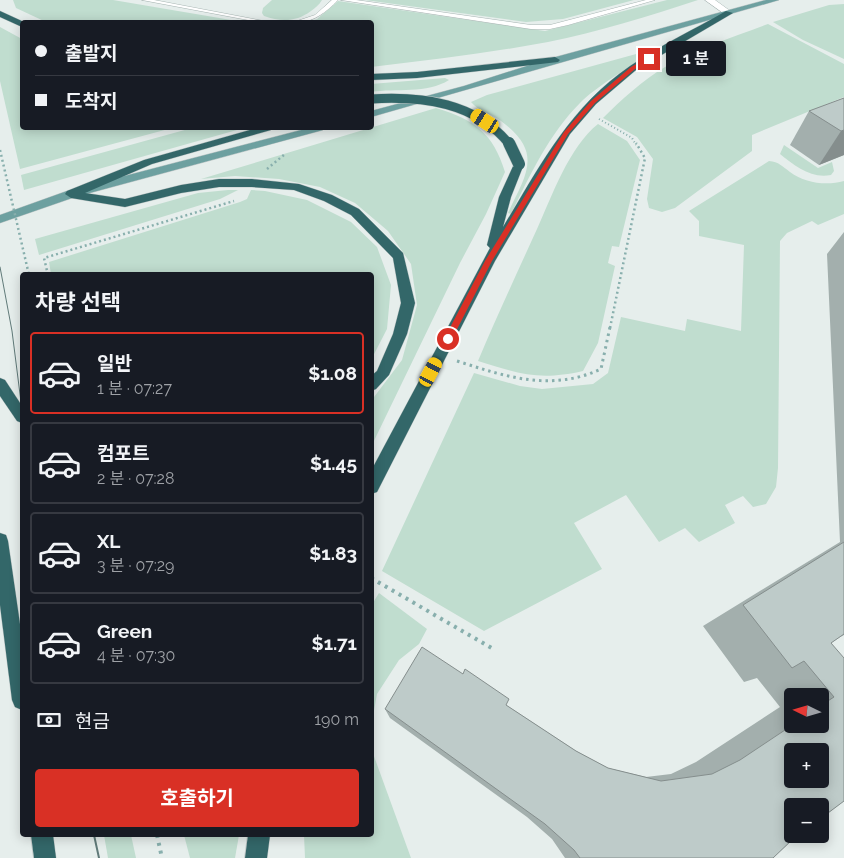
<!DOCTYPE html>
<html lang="ko">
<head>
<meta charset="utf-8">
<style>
	body { margin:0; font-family:Raleway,"Noto Sans KR",sans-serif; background:#242831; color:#f1f3f6; height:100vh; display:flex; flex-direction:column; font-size:19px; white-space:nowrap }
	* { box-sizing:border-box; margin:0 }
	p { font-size:16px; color:#9ea1a6 }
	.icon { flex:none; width:28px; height:28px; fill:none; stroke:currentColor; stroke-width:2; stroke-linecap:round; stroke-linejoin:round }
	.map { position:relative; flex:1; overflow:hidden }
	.panel { position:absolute; left:20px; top:272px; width:354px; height:565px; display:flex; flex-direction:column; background:#171b24; border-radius:5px; box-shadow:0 2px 12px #0003 }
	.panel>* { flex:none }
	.banner { position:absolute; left:20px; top:20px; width:354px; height:110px; border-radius:5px; box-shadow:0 2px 12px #0003; display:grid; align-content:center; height:110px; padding:0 15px; background:#171b24 }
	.needle { width:32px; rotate:275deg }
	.tools { position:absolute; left:784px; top:688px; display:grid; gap:10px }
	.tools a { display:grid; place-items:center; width:45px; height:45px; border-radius:5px; background:#171b24; box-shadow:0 2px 12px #0003; font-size:25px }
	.end { position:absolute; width:22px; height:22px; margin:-11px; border:6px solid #d93025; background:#fff; box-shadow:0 0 0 2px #fff }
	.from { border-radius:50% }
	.bubble { position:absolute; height:35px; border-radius:5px; background:#171b24; box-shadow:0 2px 12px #0003; font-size:16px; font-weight:700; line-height:35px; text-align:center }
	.car { position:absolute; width:15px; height:30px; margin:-15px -8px; border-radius:6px; box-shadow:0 0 4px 1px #0007; background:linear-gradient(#f5c518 24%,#345 0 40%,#f5c518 0 76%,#345 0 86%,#f5c518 0) }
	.banner b { display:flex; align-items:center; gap:18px; height:48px; font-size:19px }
	.banner b+b { border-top:1px solid #363941 }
	.banner i { width:12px; height:12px; background:#f1f3f6 }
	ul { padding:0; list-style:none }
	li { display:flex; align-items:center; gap:15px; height:82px; margin:0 10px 8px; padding:0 5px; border:2px solid #363941; border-radius:5px }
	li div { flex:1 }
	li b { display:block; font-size:19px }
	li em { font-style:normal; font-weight:700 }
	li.on { border-color:#d93025 }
	li>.icon { width:45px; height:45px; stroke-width:1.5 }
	h2 { padding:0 15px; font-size:22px; line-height:60px }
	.pay { display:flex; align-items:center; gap:12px; height:55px; padding:0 15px; font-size:19px }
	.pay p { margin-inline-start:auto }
	.cta { display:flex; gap:10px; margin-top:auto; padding:10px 15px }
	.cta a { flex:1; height:58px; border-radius:5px; background:#d93025; color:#fff; font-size:20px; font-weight:700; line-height:58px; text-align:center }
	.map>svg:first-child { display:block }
	.green { fill:#c0ddcf }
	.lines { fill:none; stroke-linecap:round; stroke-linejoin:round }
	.lane-casing { stroke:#a9b6b4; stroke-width:1 }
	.street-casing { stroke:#a9b6b4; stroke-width:1 }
	.primary-casing { stroke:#c2c9c9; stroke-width:1 }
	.highway-casing { stroke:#c2c9c9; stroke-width:1 }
	.path-far3 { stroke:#88afad; stroke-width:2; stroke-dasharray:1 2.5; stroke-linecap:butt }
	.path-far2 { stroke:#88afad; stroke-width:2.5; stroke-dasharray:2 3; stroke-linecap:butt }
	.path-far1 { stroke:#88afad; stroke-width:3; stroke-dasharray:2.5 4; stroke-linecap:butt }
	.path { stroke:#88afad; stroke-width:4; stroke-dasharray:3 5; stroke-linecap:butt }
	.lane { fill:#fff; fill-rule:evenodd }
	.street { fill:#fff; fill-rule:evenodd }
	.primary { fill:#6da0a0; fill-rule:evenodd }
	.highway { fill:#336769; fill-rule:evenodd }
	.tram-far1 { stroke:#607a79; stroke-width:1 }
	.tram { stroke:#607a79; stroke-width:2 }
	.highway-bridge-far1-casing { stroke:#c2c9c9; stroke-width:10; stroke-linecap:butt }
	.highway-bridge-casing { stroke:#c2c9c9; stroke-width:13; stroke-linecap:butt }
	.path-bridge { stroke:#88afad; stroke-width:2.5; stroke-dasharray:2 3; stroke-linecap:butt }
	.highway-bridge-far1 { stroke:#336769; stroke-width:9 }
	.highway-bridge { stroke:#336769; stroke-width:12 }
	.wall { fill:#a3afad; fill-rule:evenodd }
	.shaded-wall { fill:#858e8d }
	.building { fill:#becbc9; stroke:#858e8d; fill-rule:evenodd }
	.route { fill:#d93025 }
</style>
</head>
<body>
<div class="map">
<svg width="844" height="858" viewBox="0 0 844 858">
	<rect width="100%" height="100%" fill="#e6eeec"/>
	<g class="green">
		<polygon points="13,0 113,0 243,22 46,22 16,8"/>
		<path d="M272 0H322C319 5 315 8 311 11 296 22 281 22 264 16L262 13 263 8Z"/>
		<polygon points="365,0 634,0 563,19 526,22"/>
		<path d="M667 0H698C649 16 598 32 548 42 489 53 430 60 371 67V22H309L317 19 338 1 545 31Z"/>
		<polygon points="844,4 844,59 803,40 773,22 829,5"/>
		<path d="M768 24 844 64V97L752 135V151L675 208 662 212 649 208 647 199 653 159 637 137 603 118C620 101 644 79 665 67 697 49 733 37 768 24Z"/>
		<polygon points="0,27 22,39 22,128 172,128 20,169 0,81"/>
		<path d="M647 51 649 54C628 68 597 86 580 103 549 134 530 175 511 214L508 213C526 174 544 153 501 121 492 114 478 111 471 102L487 95Z"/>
		<path d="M445 78 449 80C427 94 396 88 371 92V84Z"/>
		<path d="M436 108C475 120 493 133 505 172L486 214 460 263 371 447V401L402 360 417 305 411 264 388 231 368 214 355 203 320 187 279 179 235 176 201 179Z"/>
		<path d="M598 124 627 141 640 160 619 247 612 246 608 263 615 266 598 343 583 371C539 381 520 374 478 361 497 316 517 273 537 229 552 196 569 147 598 124Z"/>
		<polygon points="192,128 244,128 24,190 21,175"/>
		<path d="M784 145 818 168 832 162 834 171 831 175C811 179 795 166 780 154Z"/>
		<path d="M769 161C779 162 782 166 790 172 805 183 826 186 844 181V214L818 225 812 221 787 233 780 241 778 468 776 487 766 504 753 507 743 496 725 505 735 523 699 542 685 528 659 542 626 495 574 523 602 569 484 631 382 571 474 373 520 386 542 389 593 384 608 373 621 317 685 331 687 319 741 331 744 245 699 236V221L689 211Z"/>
		<polygon points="228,190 238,190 220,199 39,255 35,239 198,193"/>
		<polygon points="251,190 265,191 307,200 351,222 377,247 391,285 387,329 371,360 371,275 51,274 49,262 240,202 247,199"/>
		<polygon points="379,593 427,629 419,644 399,660 377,694 371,727 371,606"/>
		<polygon points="371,748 411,858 305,858 304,835 371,835"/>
		<polygon points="104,835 131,835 136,858 108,858"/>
		<polygon points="184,835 239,835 235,858 190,858"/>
	</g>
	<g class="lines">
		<defs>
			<g id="lane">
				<polygon points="142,0 154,0 269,22 259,22"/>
				<path d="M332 0H338C326 12 312 24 294 22L315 15Z"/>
				<polygon points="341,0 356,0 531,25 550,25 646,0 655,0 568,25 550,29 531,29"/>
			</g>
			<polygon id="street" points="705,0 715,0 733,13 726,15"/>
			<g id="primary">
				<polygon points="766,0 779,0 371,117 371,111 464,86 552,58"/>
				<polygon points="309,128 324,128 323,130 75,197 0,223 0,215 67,191"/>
			</g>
			<g id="highway">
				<polygon points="0,11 24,22 22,27 0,17"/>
				<path d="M726 11 733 13 636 70 596 104 570 134 495 261 377 492 371 494V471L490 248 487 245 499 197 515 162 519 161 524 164 511 197 503 227C540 166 569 108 630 66 659 46 695 29 726 11Z"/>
				<polygon points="555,57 560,60 558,62 417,78 371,80 371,74 417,72"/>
				<polygon points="257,128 272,128 271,130 152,164 85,193 125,199 181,185 219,179 252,179 299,184 332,195 359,209 403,253 415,303 407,334 389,375 376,389 371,391 371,376 377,371 393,334 401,303 393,258 351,215 324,201 294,190 252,187 219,187 181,193 125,207 71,198 65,194 67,191 144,160"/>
				<polygon points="0,378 5,380 22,406 22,423 17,421 0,396"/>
				<polygon points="0,533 6,535 8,541 22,638 22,710 15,707 12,700 0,605"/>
				<polygon points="31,835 53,835 56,858 34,858"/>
				<polygon points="248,835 270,835 267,858 245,858"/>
			</g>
		</defs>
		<use href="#lane" class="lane-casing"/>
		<use href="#street" class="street-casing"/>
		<use href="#primary" class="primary-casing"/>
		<use href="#highway" class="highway-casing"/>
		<polyline class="path-far3" points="599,119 632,138 636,145"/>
		<g class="path-far2">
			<polyline points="267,169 285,154"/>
			<polyline points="48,275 44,258 234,201"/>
			<polyline points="610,328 645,158 636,143"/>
		</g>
		<path class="path-far1" d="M457 361C507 377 551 392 601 369L610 327"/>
		<g class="path">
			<polyline points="371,578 495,650"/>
			<polyline points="157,835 162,858"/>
		</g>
		<use href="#lane" class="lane"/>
		<use href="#street" class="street"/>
		<use href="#primary" class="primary"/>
		<use href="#highway" class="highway"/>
		<polyline class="tram-far1" points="0,267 12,331 22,410"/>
		<polyline class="tram" points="94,835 99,858"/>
		<defs>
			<path id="highway-bridge-far1" d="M371 99C422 96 476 102 510 145"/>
			<polyline id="highway-bridge" points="509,143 519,164"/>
		</defs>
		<use href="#highway-bridge-far1" class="highway-bridge-far1-casing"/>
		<use href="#highway-bridge" class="highway-bridge-casing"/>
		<polyline class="path-bridge" points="0,150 29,275"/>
		<use href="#highway-bridge-far1" class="highway-bridge-far1"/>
		<use href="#highway-bridge" class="highway-bridge"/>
	</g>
	<g class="wall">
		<polygon points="844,98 844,155 819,165 790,145 809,111"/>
		<path d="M844 232V635L840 637 831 643 844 801 793 839 773 858H565L552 839 527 817 390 718 385 709 506 705 576 751 608 768 646 777 671 774 696 762 780 707 757 678 744 682 703 626 840 542 827 254ZM792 696H820V724H792Z"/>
	</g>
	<polygon class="shaded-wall" points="844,130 844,155 819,165 841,131"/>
	<g class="building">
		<polygon points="844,98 844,130 841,131 809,111"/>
		<path d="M844 542V634L831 643 844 658V801L820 819V806H792V834H800L793 839 773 858H580L574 850 545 824 385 709 422 647 463 674 465 669 509 699 506 705 576 751 608 768 661 781 712 774 740 760 794 724H820V706L834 697 804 661 792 668 743 605ZM792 751H820V779H792Z"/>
	</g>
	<polygon class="route" points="647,58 651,59 635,69 595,103 568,134 492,261 451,341 445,341 444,339 485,261 564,132 591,101 631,67"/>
</svg>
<div class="tools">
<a><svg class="needle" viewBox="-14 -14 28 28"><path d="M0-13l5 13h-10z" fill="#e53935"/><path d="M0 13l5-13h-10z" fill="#9ea1a6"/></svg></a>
<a>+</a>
<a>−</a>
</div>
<i class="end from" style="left:448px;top:339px"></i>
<i class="end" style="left:649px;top:59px"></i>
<div class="bubble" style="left:666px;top:41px;width:60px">1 분</div>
<i class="car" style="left:485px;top:121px;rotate:303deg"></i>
<i class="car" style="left:431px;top:372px;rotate:28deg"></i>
<div class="banner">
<b><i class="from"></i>출발지</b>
<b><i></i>도착지</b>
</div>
<section class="panel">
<h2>차량 선택</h2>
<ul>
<li class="on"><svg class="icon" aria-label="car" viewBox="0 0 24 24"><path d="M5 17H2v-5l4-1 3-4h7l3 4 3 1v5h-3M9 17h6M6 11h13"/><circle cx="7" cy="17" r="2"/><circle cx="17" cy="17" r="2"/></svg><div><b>일반</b><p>1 분 · 07:27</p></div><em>$1.08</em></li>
<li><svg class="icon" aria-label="car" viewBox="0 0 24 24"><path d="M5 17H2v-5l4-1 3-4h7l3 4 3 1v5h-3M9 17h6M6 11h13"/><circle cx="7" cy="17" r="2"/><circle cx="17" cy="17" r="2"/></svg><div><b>컴포트</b><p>2 분 · 07:28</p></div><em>$1.45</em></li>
<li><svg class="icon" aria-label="car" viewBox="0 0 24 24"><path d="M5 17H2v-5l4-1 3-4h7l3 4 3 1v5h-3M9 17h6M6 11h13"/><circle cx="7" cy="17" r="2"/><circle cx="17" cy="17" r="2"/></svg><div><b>XL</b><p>3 분 · 07:29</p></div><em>$1.83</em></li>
<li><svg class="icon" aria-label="car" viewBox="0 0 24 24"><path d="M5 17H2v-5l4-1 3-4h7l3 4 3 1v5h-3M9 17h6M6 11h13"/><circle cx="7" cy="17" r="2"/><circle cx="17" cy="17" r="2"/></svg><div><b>Green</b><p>4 분 · 07:30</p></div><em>$1.71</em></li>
</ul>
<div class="pay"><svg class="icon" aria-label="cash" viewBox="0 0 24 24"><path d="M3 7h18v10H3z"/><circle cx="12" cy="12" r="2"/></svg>현금<p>190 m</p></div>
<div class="cta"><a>호출하기</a></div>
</section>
</div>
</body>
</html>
